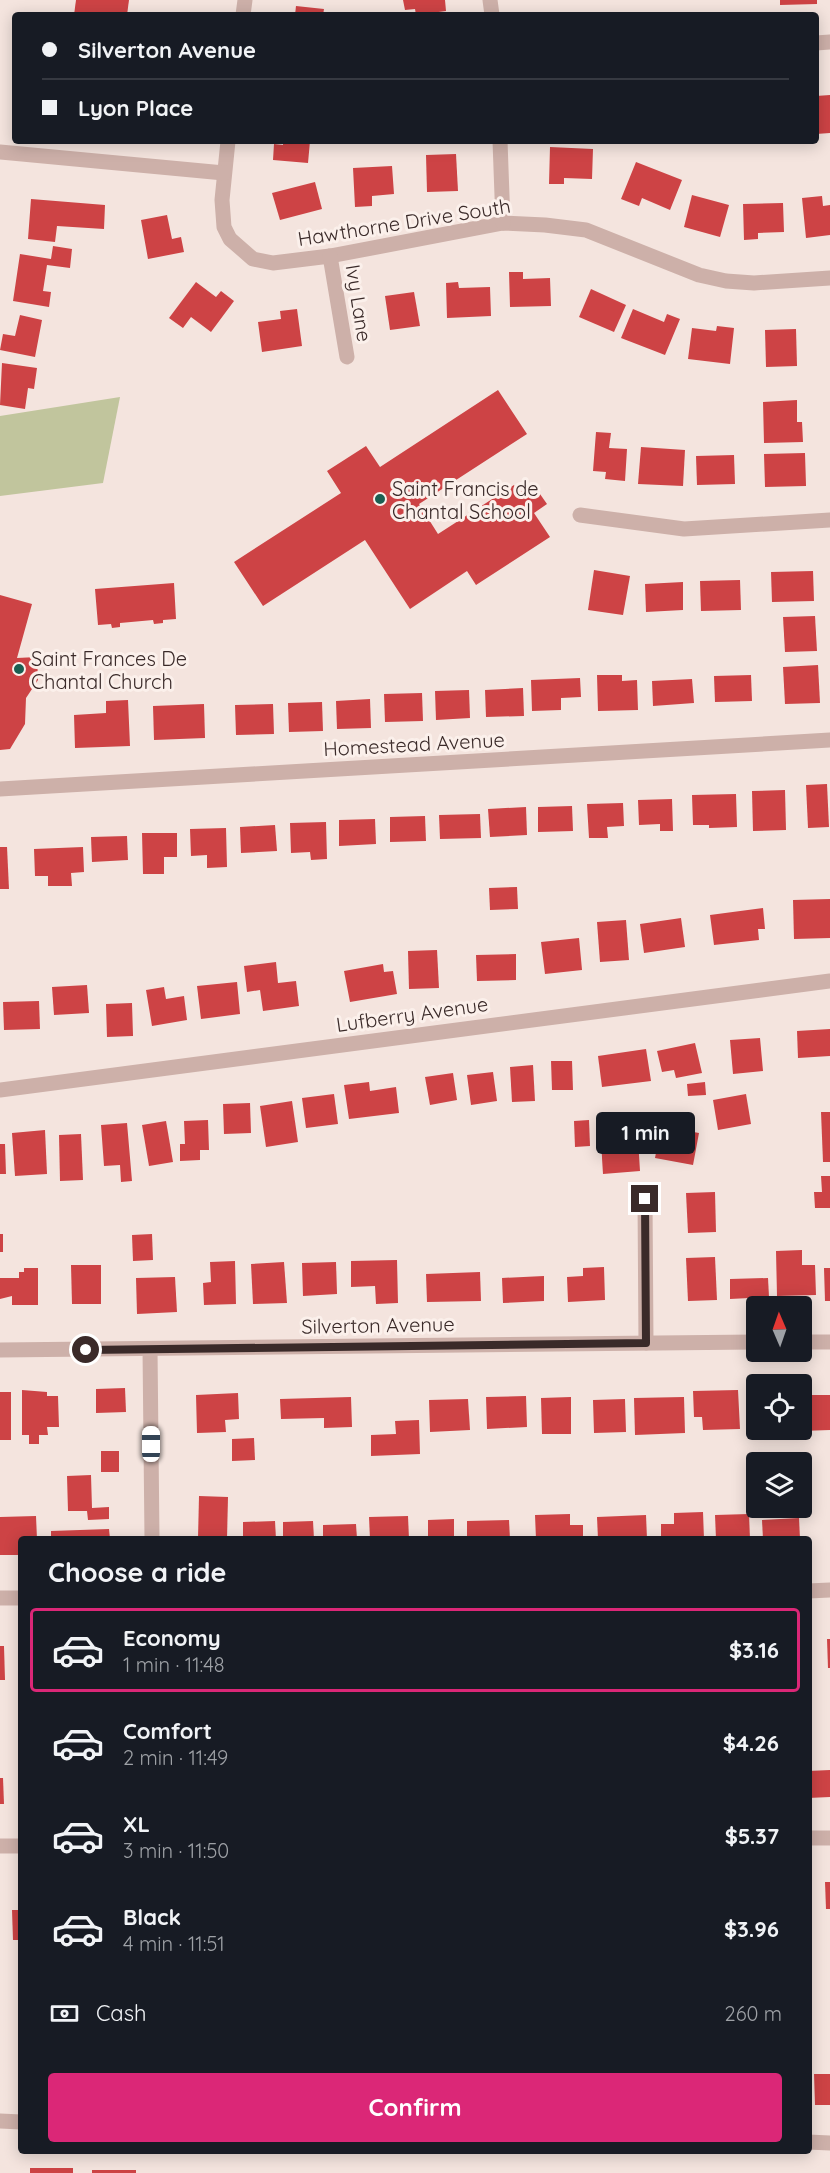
<!DOCTYPE html>
<html lang="en">
<head>
<meta charset="utf-8">
<style>
	body { margin:0; font-family:Quicksand,sans-serif; background:#20242c; color:#f1f3f6; height:100vh; display:flex; flex-direction:column; font-size:22px; white-space:nowrap }
	* { box-sizing:border-box; margin:0 }
	p { font-size:20px; color:#9ea1a6 }
	.icon { flex:none; width:33px; height:33px; fill:none; stroke:currentColor; stroke-width:2; stroke-linecap:round; stroke-linejoin:round }
	.map { position:relative; flex:1; overflow:hidden }
	.side { position:absolute; left:18px; top:1536px; width:794px; height:618px; display:flex; flex-direction:column; background:#171b24; border-radius:6px; box-shadow:0 3px 15px #0003 }
	.side>* { flex:none }
	.banner { position:absolute; left:12px; top:12px; width:807px; height:132px; border-radius:6px; box-shadow:0 3px 15px #0003; display:grid; align-content:center; height:132px; padding:0 30px; background:#171b24 }
	.needle { width:39px; rotate:358deg }
	.buttons { position:absolute; left:746px; top:1296px; display:grid; gap:12px }
	.buttons a { display:grid; place-items:center; width:66px; height:66px; border-radius:6px; background:#171b24; box-shadow:0 3px 15px #0003; font-size:30px }
	.end { position:absolute; width:27px; height:27px; margin:-14px; border:8px solid #3a2a29; background:#fff; box-shadow:0 0 0 3px #fff }
	.from { border-radius:50% }
	.bubble { position:absolute; height:42px; border-radius:6px; background:#171b24; box-shadow:0 3px 15px #0003; font-size:20px; font-weight:800; line-height:42px; text-align:center }
	.car { position:absolute; width:18px; height:36px; margin:-18px -9px; border-radius:8px; box-shadow:0 0 4px 2px #0007; background:linear-gradient(#fff 24%,#345 0 40%,#fff 0 76%,#345 0 86%,#fff 0) }
	.banner b { display:flex; align-items:center; gap:21px; height:57px; font-size:22px }
	.banner b+b { border-top:2px solid #363941 }
	.banner i { width:15px; height:15px; background:#f1f3f6 }
	ul { padding:0; list-style:none }
	li { display:flex; align-items:center; gap:18px; height:84px; margin:0 12px 9px; padding:0 18px; border:3px solid transparent; border-radius:6px }
	li div { flex:1 }
	li b { display:block; font-size:22px }
	li em { font-style:normal; font-weight:800 }
	li.current { border-color:#db2777 }
	li>.icon { width:54px; height:54px; stroke-width:1.5 }
	h2 { padding:0 30px; font-size:27px; line-height:72px }
	.pay { display:flex; align-items:center; gap:15px; height:66px; padding:0 30px; font-size:22px }
	.pay p { margin-inline-start:auto }
	.button { display:flex; gap:12px; margin-top:auto; padding:12px 30px }
	.button a { flex:1; height:69px; border-radius:6px; background:#db2777; color:#fff; font-size:24px; font-weight:800; line-height:69px; text-align:center }
	.map>svg:first-child { display:block }
	.green { fill:#c1c59d }
	.building { fill:#cd4345 }
	.lines { fill:none; stroke-linecap:round; stroke-linejoin:round }
	.street { stroke:#cdb0a9; stroke-width:15 }
	.route { stroke:#3a2a29; stroke-width:8 }
	.poi-dot { fill:#1c5f52; stroke:#fbf0eb; stroke-width:2 }
	.labels { text-anchor:middle; dominant-baseline:central; stroke-width:6; stroke-linejoin:round; paint-order:stroke }
	.street-label { font-size:20px; fill:#3a2a29; stroke:#fbf0eb }
	.poi-label { font-size:20px; fill:#3a2a29; stroke:#fbf0eb; text-anchor:start }
</style>
</head>
<body>
<div class="map">
<svg width="830" height="2173" viewBox="0 0 830 2173">
	<rect width="100%" height="100%" fill="#f4e4de"/>
	<polygon class="green" points="120,397 103,483 0,496 0,416"/>
	<g class="building">
		<polygon points="76,0 129,0 127,15 74,15"/>
		<polygon points="403,0 445,0 446,11 416,15 415,9 405,10"/>
		<polygon points="780,0 817,0 817,4 780,5"/>
		<polygon points="296,6 324,9 323,15 295,15"/>
		<polygon points="830,95 830,133 816,134 816,96"/>
		<polygon points="283,141 310,141 308,163 273,160 274,144 283,145"/>
		<polygon points="550,147 593,149 592,179 564,178 564,184 549,184"/>
		<polygon points="456,154 458,191 427,192 426,155"/>
		<polygon points="636,162 682,180 670,210 642,198 639,206 621,199"/>
		<polygon points="392,166 394,194 372,196 372,206 355,207 353,168"/>
		<polygon points="315,182 322,209 280,220 272,193"/>
		<polygon points="692,195 729,205 720,237 684,227"/>
		<polygon points="822,196 823,206 830,205 830,235 806,238 802,198"/>
		<polygon points="31,199 105,205 104,229 57,226 55,242 28,239"/>
		<polygon points="783,203 784,232 758,233 758,239 744,240 743,204"/>
		<polygon points="167,215 172,239 181,237 184,252 148,259 141,220"/>
		<polygon points="53,246 72,249 70,268 47,265 43,291 51,292 49,307 13,301 20,254 51,259"/>
		<polygon points="509,272 523,272 523,279 550,278 551,306 510,307"/>
		<polygon points="196,282 216,297 221,291 234,301 211,332 191,317 183,328 169,318"/>
		<polygon points="458,282 459,288 490,287 491,316 447,318 446,283"/>
		<polygon points="591,289 626,305 614,332 579,317"/>
		<polygon points="414,292 420,326 390,330 385,296"/>
		<polygon points="297,309 302,346 262,352 258,322 281,319 280,311"/>
		<polygon points="633,309 664,322 667,314 680,319 665,355 621,338"/>
		<polygon points="20,315 42,320 35,357 0,350 3,334 15,336"/>
		<polygon points="717,326 734,328 730,364 688,359 692,328 716,331"/>
		<polygon points="796,329 797,366 766,367 765,330"/>
		<polygon points="2,363 37,368 34,389 28,388 25,409 0,405"/>
		<polygon points="498,390 527,434 419,504 438,534 514,485 519,493 533,484 547,504 534,513 550,537 476,585 467,571 410,609 365,540 263,606 234,562 341,493 327,471 366,446 380,467"/>
		<polygon points="797,400 797,422 802,422 803,442 764,443 763,402"/>
		<polygon points="596,432 611,433 609,448 627,449 625,481 605,479 606,472 593,471"/>
		<polygon points="641,447 685,450 683,486 638,484"/>
		<polygon points="805,453 806,486 765,487 764,454"/>
		<polygon points="734,455 735,484 697,485 696,456"/>
		<polygon points="594,570 630,576 623,615 588,610"/>
		<polygon points="813,571 814,601 772,602 771,572"/>
		<polygon points="740,580 741,610 701,611 700,581"/>
		<polygon points="683,582 683,610 646,612 645,584"/>
		<polygon points="174,583 176,619 163,620 163,623 154,624 153,620 120,623 120,627 112,628 111,624 98,625 95,589"/>
		<polygon points="0,595 32,604 17,658 37,657 38,680 26,698 25,724 10,749 0,750"/>
		<polygon points="815,616 817,651 785,652 783,617"/>
		<polygon points="818,665 820,703 785,704 783,667"/>
		<polygon points="597,675 622,675 622,681 637,680 638,710 598,711"/>
		<polygon points="751,675 752,701 715,702 714,676"/>
		<polygon points="580,678 581,697 561,698 561,710 532,711 531,680"/>
		<polygon points="692,679 694,703 653,706 652,681"/>
		<polygon points="523,688 524,716 486,717 485,690"/>
		<polygon points="469,690 470,718 436,720 435,691"/>
		<polygon points="422,693 423,721 385,722 384,694"/>
		<polygon points="370,699 371,728 337,729 336,701"/>
		<polygon points="128,700 130,746 75,748 74,715 106,713 106,701"/>
		<polygon points="322,702 323,731 289,732 288,703"/>
		<polygon points="204,704 205,738 154,740 153,706"/>
		<polygon points="273,704 274,734 236,735 235,705"/>
		<polygon points="827,784 829,827 808,828 806,785"/>
		<polygon points="785,790 786,830 753,831 752,791"/>
		<polygon points="736,794 737,827 709,828 709,825 693,825 692,795"/>
		<polygon points="672,799 673,831 660,831 660,824 639,825 638,800"/>
		<polygon points="623,803 624,826 607,827 608,838 589,838 587,804"/>
		<polygon points="572,806 573,831 538,832 538,807"/>
		<polygon points="526,807 527,835 490,837 488,809"/>
		<polygon points="480,814 481,838 440,839 439,815"/>
		<polygon points="425,816 426,841 390,842 390,817"/>
		<polygon points="375,819 376,844 339,846 339,820"/>
		<polygon points="326,822 327,859 311,860 310,852 291,853 290,823"/>
		<polygon points="275,825 277,851 241,853 240,827"/>
		<polygon points="226,828 227,867 207,868 207,855 191,856 190,829"/>
		<polygon points="142,833 177,833 177,857 164,857 164,874 143,874"/>
		<polygon points="127,836 128,860 92,862 91,837"/>
		<polygon points="0,847 7,847 9,889 0,889"/>
		<polygon points="83,847 84,872 71,873 72,886 48,886 48,876 35,876 34,849"/>
		<polygon points="517,887 518,909 490,910 489,888"/>
		<polygon points="830,899 830,938 794,939 793,900"/>
		<polygon points="763,908 765,929 758,929 759,940 714,945 710,915"/>
		<polygon points="681,918 685,947 644,953 640,924"/>
		<polygon points="626,920 629,960 600,962 597,922"/>
		<polygon points="579,938 582,970 545,974 541,942"/>
		<polygon points="437,950 439,988 409,989 408,951"/>
		<polygon points="516,954 516,980 477,981 476,955"/>
		<polygon points="276,962 278,983 296,981 299,1006 263,1011 260,990 247,992 244,966"/>
		<polygon points="383,964 384,972 393,971 397,994 350,1002 344,971"/>
		<polygon points="237,982 240,1014 201,1019 197,986"/>
		<polygon points="87,985 89,1013 54,1015 52,987"/>
		<polygon points="164,987 166,999 184,996 187,1020 152,1026 146,990"/>
		<polygon points="39,1001 40,1029 4,1030 3,1002"/>
		<polygon points="132,1003 133,1036 107,1037 106,1004"/>
		<polygon points="830,1029 830,1056 798,1058 797,1031"/>
		<polygon points="760,1038 763,1071 733,1074 730,1040"/>
		<polygon points="695,1043 702,1073 676,1078 674,1070 662,1072 657,1051"/>
		<polygon points="646,1049 651,1081 602,1087 598,1056"/>
		<polygon points="551,1061 572,1061 573,1090 552,1090"/>
		<polygon points="533,1065 535,1101 512,1102 510,1067"/>
		<polygon points="493,1072 497,1101 471,1105 467,1075"/>
		<polygon points="453,1073 457,1100 430,1105 425,1077"/>
		<polygon points="369,1082 370,1091 396,1087 399,1113 349,1119 344,1085"/>
		<polygon points="705,1082 706,1095 688,1096 687,1084"/>
		<polygon points="334,1094 338,1124 306,1128 302,1098"/>
		<polygon points="746,1094 751,1124 718,1130 713,1100"/>
		<polygon points="292,1101 298,1142 266,1147 260,1106"/>
		<polygon points="250,1103 251,1133 224,1134 223,1104"/>
		<polygon points="821,1112 830,1112 830,1162 823,1162"/>
		<polygon points="208,1120 209,1150 200,1150 200,1160 180,1161 180,1144 185,1144 184,1121"/>
		<polygon points="589,1120 590,1146 575,1147 574,1121"/>
		<polygon points="166,1121 173,1162 149,1166 142,1125"/>
		<polygon points="127,1123 132,1181 121,1182 120,1165 104,1166 101,1125"/>
		<polygon points="661,1126 699,1133 693,1165 655,1158"/>
		<polygon points="45,1130 47,1174 15,1176 12,1133"/>
		<polygon points="81,1134 83,1180 60,1181 59,1135"/>
		<polygon points="638,1139 640,1171 603,1174 601,1141"/>
		<polygon points="0,1144 5,1144 6,1174 0,1174"/>
		<polygon points="821,1176 830,1176 830,1208 815,1208 814,1192 822,1192"/>
		<polygon points="715,1192 716,1232 688,1233 686,1193"/>
		<rect x="0" y="1234" width="3" height="18"/>
		<polygon points="152,1234 153,1260 133,1261 132,1235"/>
		<polygon points="802,1250 802,1265 815,1265 816,1295 777,1296 776,1251"/>
		<polygon points="715,1257 717,1300 688,1301 686,1258"/>
		<polygon points="397,1260 398,1303 376,1304 375,1286 351,1287 351,1261"/>
		<polygon points="235,1261 236,1304 204,1305 203,1283 211,1282 210,1262"/>
		<polygon points="284,1262 287,1303 253,1304 251,1264"/>
		<polygon points="336,1262 337,1294 303,1296 302,1263"/>
		<polygon points="71,1265 101,1265 101,1304 72,1304"/>
		<polygon points="604,1267 605,1300 568,1302 567,1277 583,1276 583,1268"/>
		<polygon points="24,1268 38,1268 38,1305 12,1305 12,1296 0,1299 0,1278 19,1278 19,1272 24,1272"/>
		<polygon points="824,1268 830,1268 830,1301 825,1301"/>
		<polygon points="480,1272 481,1301 427,1302 426,1274"/>
		<polygon points="544,1276 544,1301 503,1303 502,1278"/>
		<polygon points="175,1277 177,1312 137,1314 136,1278"/>
		<polygon points="768,1278 769,1297 730,1299 730,1279"/>
		<polygon points="125,1388 126,1412 96,1413 96,1389"/>
		<polygon points="22,1390 47,1392 47,1396 58,1396 59,1427 47,1427 48,1435 39,1435 39,1444 29,1444 29,1435 22,1435"/>
		<polygon points="738,1390 740,1429 703,1430 702,1417 694,1417 693,1391"/>
		<rect x="0" y="1392" width="11" height="48"/>
		<polygon points="238,1393 239,1419 225,1420 226,1432 197,1433 196,1395"/>
		<polygon points="756,1395 756,1425 748,1425 747,1396"/>
		<polygon points="812,1395 830,1395 830,1430 801,1431 801,1406 812,1405"/>
		<polygon points="526,1396 527,1427 487,1429 486,1397"/>
		<polygon points="351,1397 352,1427 324,1428 324,1418 281,1419 280,1399"/>
		<polygon points="571,1397 571,1434 542,1434 541,1398"/>
		<polygon points="684,1397 685,1433 635,1435 634,1398"/>
		<polygon points="468,1399 470,1430 430,1432 429,1400"/>
		<polygon points="625,1399 626,1432 594,1433 593,1400"/>
		<polygon points="419,1420 420,1454 371,1456 371,1435 396,1434 395,1421"/>
		<polygon points="254,1438 255,1460 232,1461 232,1439"/>
		<rect x="101" y="1451" width="18" height="21"/>
		<polygon points="91,1475 92,1508 109,1507 109,1519 88,1520 87,1511 68,1511 67,1476"/>
		<polygon points="199,1496 228,1497 227,1539 198,1539"/>
		<polygon points="703,1512 704,1539 661,1539 661,1524 674,1524 674,1513"/>
		<polygon points="570,1514 570,1525 583,1525 583,1539 536,1539 535,1515"/>
		<polygon points="749,1514 750,1539 716,1539 715,1515"/>
		<polygon points="646,1515 647,1539 598,1539 597,1517"/>
		<polygon points="36,1516 37,1539 21,1539 20,1555 0,1555 0,1517"/>
		<polygon points="408,1516 409,1539 370,1539 369,1517"/>
		<polygon points="799,1518 800,1539 763,1539 762,1520"/>
		<polygon points="454,1519 454,1539 428,1539 428,1520"/>
		<polygon points="509,1520 510,1539 467,1539 467,1521"/>
		<polygon points="275,1521 276,1539 243,1539 243,1522"/>
		<polygon points="313,1521 314,1539 283,1539 283,1522"/>
		<polygon points="356,1524 357,1539 323,1539 323,1525"/>
		<polygon points="109,1529 110,1539 51,1539 51,1531"/>
		<polygon points="827,1639 830,1639 830,1668 828,1668"/>
		<polygon points="0,1646 4,1646 5,1680 0,1680"/>
		<polygon points="830,1770 830,1797 808,1798 808,1771"/>
		<polygon points="0,1778 3,1778 4,1804 0,1804"/>
		<polygon points="825,1882 830,1882 830,1909 826,1909"/>
		<polygon points="12,1910 21,1910 21,1940 13,1940"/>
		<polygon points="814,2074 830,2074 830,2105 815,2105"/>
		<rect x="30" y="2168" width="43" height="5"/>
		<rect x="92" y="2170" width="44" height="3"/>
	</g>
	<g class="lines">
		<g class="street">
			<polyline points="490,0 492,15"/>
			<polyline points="243,15 245,0"/>
			<polyline points="816,43 830,42"/>
			<polyline points="228,141 222,200 224,227 230,239 253,259 273,263 330,256 503,223 545,225 586,230 699,275 726,281 754,283 830,278"/>
			<polyline points="500,141 503,223"/>
			<polyline points="0,152 224,173"/>
			<polyline points="330,256 347,357"/>
			<polyline points="580,515 684,529 830,520"/>
			<polyline points="0,789 830,740"/>
			<polyline points="0,1090 830,981"/>
			<polyline points="645,1199 646,1343"/>
			<polyline points="801,1342 830,1342"/>
			<polyline points="150,1349 152,1539"/>
			<polyline points="0,1350 756,1342"/>
			<polyline points="808,1591 830,1590"/>
			<polyline points="0,1598 21,1598"/>
			<polyline points="808,1838 830,1838"/>
			<polyline points="0,1846 21,1846"/>
			<polyline points="0,2121 21,2122"/>
			<polyline points="808,2142 830,2143"/>
		</g>
	</g>
	<g class="lines">
		<polyline class="route" points="86,1350 646,1343 645,1199"/>
	</g>
	<g class="poi-dot">
		<circle cx="380" cy="499" r="6"/>
		<circle cx="19" cy="669" r="6"/>
	</g>
	<g class="labels">
		<g class="street-label">
			<text transform="translate(404 222) rotate(-9)">Hawthorne Drive South</text>
			<text transform="translate(359 303) rotate(81)">Ivy Lane</text>
			<text transform="translate(414 744) rotate(-3)">Homestead Avenue</text>
			<text transform="translate(412 1014) rotate(-8)">Lufberry Avenue</text>
			<text transform="translate(378 1325) rotate(-1)">Silverton Avenue</text>
		</g>
		<g class="poi-label">
			<text x="392" y="488">Saint Francis de<tspan x="392" dy="23">Chantal School</tspan></text>
			<text x="31" y="658">Saint Frances De<tspan x="31" dy="23">Chantal Church</tspan></text>
		</g>
	</g>
</svg>
<div class="buttons">
<a><svg class="needle" viewBox="-14 -14 28 28"><path d="M0-13l5 13h-10z" fill="#e53935"/><path d="M0 13l5-13h-10z" fill="#9ea1a6"/></svg></a>
<a><svg class="icon" aria-label="locate" viewBox="0 0 24 24"><circle cx="12" cy="12" r="6"/><path d="M12 2v4M12 18v4M2 12h4M18 12h4"/></svg></a>
<a><svg class="icon" aria-label="layers" viewBox="0 0 24 24"><path d="M12 4l9 5-9 5-9-5zM3 14l9 5 9-5"/></svg></a>
</div>
<i class="end from" style="left:86px;top:1350px"></i>
<i class="end" style="left:645px;top:1199px"></i>
<div class="bubble" style="left:596px;top:1112px;width:99px">1 min</div>
<i class="car" style="left:151px;top:1444px;rotate:0deg"></i>
<div class="banner">
<b><i class="from"></i>Silverton Avenue</b>
<b><i></i>Lyon Place</b>
</div>
<section class="side">
<h2>Choose a ride</h2>
<ul>
<li class="current"><svg class="icon" aria-label="car" viewBox="0 0 24 24"><path d="M5 17H2v-5l4-1 3-4h7l3 4 3 1v5h-3M9 17h6M6 11h13"/><circle cx="7" cy="17" r="2"/><circle cx="17" cy="17" r="2"/></svg><div><b>Economy</b><p>1 min · 11:48</p></div><em>$3.16</em></li>
<li><svg class="icon" aria-label="car" viewBox="0 0 24 24"><path d="M5 17H2v-5l4-1 3-4h7l3 4 3 1v5h-3M9 17h6M6 11h13"/><circle cx="7" cy="17" r="2"/><circle cx="17" cy="17" r="2"/></svg><div><b>Comfort</b><p>2 min · 11:49</p></div><em>$4.26</em></li>
<li><svg class="icon" aria-label="car" viewBox="0 0 24 24"><path d="M5 17H2v-5l4-1 3-4h7l3 4 3 1v5h-3M9 17h6M6 11h13"/><circle cx="7" cy="17" r="2"/><circle cx="17" cy="17" r="2"/></svg><div><b>XL</b><p>3 min · 11:50</p></div><em>$5.37</em></li>
<li><svg class="icon" aria-label="car" viewBox="0 0 24 24"><path d="M5 17H2v-5l4-1 3-4h7l3 4 3 1v5h-3M9 17h6M6 11h13"/><circle cx="7" cy="17" r="2"/><circle cx="17" cy="17" r="2"/></svg><div><b>Black</b><p>4 min · 11:51</p></div><em>$3.96</em></li>
</ul>
<div class="pay"><svg class="icon" aria-label="cash" viewBox="0 0 24 24"><path d="M3 7h18v10H3z"/><circle cx="12" cy="12" r="2"/></svg>Cash<p>260 m</p></div>
<div class="button"><a>Confirm</a></div>
</section>
</div>
</body>
</html>
